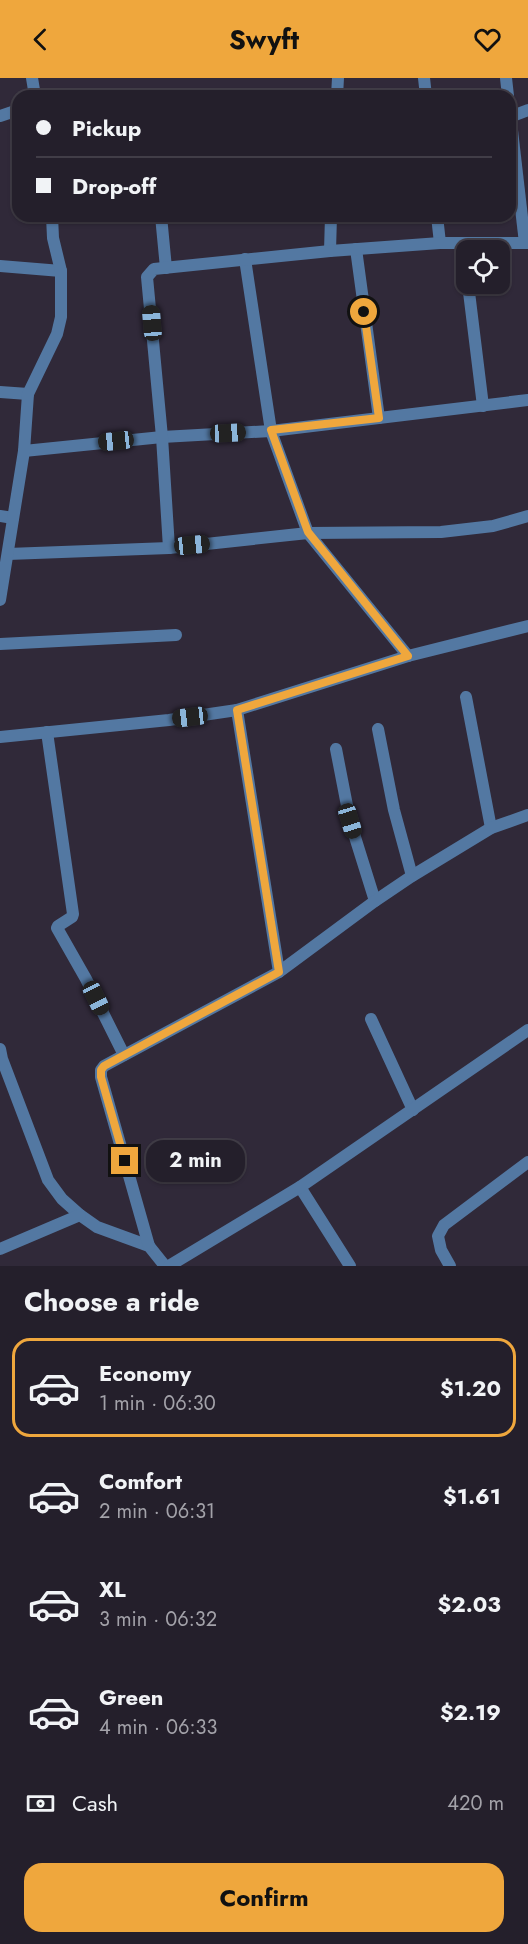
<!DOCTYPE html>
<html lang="en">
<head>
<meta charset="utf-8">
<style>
	body { margin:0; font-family:Jost,sans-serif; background:#2c2733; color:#f1f3f6; height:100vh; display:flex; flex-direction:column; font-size:22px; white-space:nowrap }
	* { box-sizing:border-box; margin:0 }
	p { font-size:20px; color:#a3a2a9 }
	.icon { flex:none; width:33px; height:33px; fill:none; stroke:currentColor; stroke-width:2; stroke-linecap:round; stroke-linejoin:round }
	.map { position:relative; height:1188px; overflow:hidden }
	.details { display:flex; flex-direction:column; background:#241f2b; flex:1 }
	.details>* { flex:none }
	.top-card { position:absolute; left:12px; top:12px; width:504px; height:132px; border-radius:18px; box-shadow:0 2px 4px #0004,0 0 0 2px #413d47; display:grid; align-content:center; height:132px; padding:0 24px; background:#241f2b }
	.buttons { position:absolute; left:456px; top:162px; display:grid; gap:12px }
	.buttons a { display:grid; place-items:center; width:54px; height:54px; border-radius:12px; background:#241f2b; box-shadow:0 2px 4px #0004,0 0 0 2px #413d47; font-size:30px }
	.end { position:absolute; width:27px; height:27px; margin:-14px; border:8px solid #efa73d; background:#111; box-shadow:0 0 0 3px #111 }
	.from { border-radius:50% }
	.bubble { position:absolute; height:42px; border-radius:18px; background:#241f2b; box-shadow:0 2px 4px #0004,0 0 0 2px #413d47; font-size:20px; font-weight:700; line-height:42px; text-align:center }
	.car { position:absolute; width:18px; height:36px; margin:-18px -9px; border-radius:8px; box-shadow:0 0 4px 2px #0007; background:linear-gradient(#222 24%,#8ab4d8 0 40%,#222 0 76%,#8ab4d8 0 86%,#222 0) }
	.top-card b { display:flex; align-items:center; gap:21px; height:57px; font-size:22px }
	.top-card b+b { border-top:2px solid #413d47 }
	.top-card i { width:15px; height:15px; background:#f1f3f6 }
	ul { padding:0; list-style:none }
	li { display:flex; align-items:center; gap:18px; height:99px; margin:0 12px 9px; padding:0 12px; border:3px solid transparent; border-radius:18px }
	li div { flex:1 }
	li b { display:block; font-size:22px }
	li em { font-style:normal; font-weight:700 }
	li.current { border-color:#efa73d }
	li>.icon { width:54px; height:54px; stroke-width:1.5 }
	h2 { padding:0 24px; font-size:27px; line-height:72px }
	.pay { display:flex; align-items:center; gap:15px; height:66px; padding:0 24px; font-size:22px }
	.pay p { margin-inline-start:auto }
	.cta { display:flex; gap:12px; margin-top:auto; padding:12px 24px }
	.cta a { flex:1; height:69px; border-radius:18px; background:#efa73d; color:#111; font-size:24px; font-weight:700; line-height:69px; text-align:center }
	header { display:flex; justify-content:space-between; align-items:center; height:78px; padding:0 24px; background:#efa73d; color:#111; font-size:27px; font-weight:700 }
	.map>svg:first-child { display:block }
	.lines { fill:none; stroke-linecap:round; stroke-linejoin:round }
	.minor { stroke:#5378a2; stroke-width:12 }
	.route { stroke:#efa73d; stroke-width:8 }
</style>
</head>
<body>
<header><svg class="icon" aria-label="back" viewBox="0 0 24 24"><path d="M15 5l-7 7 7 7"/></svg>Swyft<svg class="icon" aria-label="heart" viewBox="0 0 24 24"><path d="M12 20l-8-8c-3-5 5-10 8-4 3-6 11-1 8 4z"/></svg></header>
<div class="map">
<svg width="528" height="1188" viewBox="0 0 528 1188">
	<rect width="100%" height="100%" fill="#302939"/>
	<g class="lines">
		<g class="minor">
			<polyline points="32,0 35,18"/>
			<polyline points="424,0 426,18"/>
			<polyline points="506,0 508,18"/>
			<polyline points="337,18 338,0"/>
			<polyline points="510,35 525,165"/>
			<polyline points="0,38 18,32"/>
			<polyline points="510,39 528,32"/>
			<polyline points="161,138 166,190"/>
			<polyline points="437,138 440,165"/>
			<polyline points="462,165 466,198"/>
			<polyline points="356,171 379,340"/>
			<polyline points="330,173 331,138"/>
			<polyline points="245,181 271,353 308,455 408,578"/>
			<polyline points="0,188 61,193"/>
			<polyline points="468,206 483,328"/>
			<polyline points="0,314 28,316"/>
			<polyline points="24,373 162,359 271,353 528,322"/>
			<polyline points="0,438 13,440"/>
			<polyline points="169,470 162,359 147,199 154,191 330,173 440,165 528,165"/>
			<polyline points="8,476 169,470 308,455 441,454 493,448 528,438"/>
			<polyline points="0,522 24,373 28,316 57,256 61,239 61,193 53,160 52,138"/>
			<polyline points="0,566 176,557"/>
			<polyline points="466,619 491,750"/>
			<polyline points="237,632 279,894"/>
			<polyline points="378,651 394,732 412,798"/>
			<polyline points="47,654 73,836 72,839 58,848 57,850 86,901 124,977"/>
			<polyline points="0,659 169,642 237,632 408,578 528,548"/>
			<polyline points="336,671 350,743 375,823"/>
			<polyline points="371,941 413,1032"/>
			<polyline points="0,971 2,981 48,1102 62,1121 80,1137 97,1149 149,1168 165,1188"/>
			<polyline points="300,1109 350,1188"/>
			<polyline points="149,1168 101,999 101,992 104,988 279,894 375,823 412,798 491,750 528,737"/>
			<polyline points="0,1171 80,1137"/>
			<polyline points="169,1188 300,1109 528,952"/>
			<polyline points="450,1188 441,1172 438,1158 444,1147 528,1084"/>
		</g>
	</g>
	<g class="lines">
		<polyline class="route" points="125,1083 101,999 101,992 104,988 279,894 237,632 408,578 308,454 271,352 379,340 364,234"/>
	</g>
</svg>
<div class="buttons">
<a><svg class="icon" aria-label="locate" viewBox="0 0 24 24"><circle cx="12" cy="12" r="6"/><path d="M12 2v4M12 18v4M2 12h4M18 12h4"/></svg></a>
</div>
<i class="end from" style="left:364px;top:234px"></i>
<i class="end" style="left:125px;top:1083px"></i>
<div class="bubble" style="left:146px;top:1062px;width:99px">2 min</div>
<i class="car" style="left:152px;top:245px;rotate:355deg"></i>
<i class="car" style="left:228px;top:355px;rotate:87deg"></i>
<i class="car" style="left:116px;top:363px;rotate:264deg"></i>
<i class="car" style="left:192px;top:467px;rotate:84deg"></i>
<i class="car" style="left:190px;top:639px;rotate:263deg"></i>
<i class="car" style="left:350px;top:743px;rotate:163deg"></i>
<i class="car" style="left:96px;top:920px;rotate:154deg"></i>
<div class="top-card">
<b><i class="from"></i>Pickup</b>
<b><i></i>Drop-off</b>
</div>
</div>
<section class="details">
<h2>Choose a ride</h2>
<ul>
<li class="current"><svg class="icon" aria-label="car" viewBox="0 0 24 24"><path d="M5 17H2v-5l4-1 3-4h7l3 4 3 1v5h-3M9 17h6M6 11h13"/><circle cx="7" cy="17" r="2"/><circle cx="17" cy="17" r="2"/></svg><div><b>Economy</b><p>1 min · 06:30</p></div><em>$1.20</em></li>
<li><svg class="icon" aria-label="car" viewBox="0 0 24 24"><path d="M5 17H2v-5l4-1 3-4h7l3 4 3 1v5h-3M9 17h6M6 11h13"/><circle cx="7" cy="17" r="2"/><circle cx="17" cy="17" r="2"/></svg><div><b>Comfort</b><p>2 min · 06:31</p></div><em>$1.61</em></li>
<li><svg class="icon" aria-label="car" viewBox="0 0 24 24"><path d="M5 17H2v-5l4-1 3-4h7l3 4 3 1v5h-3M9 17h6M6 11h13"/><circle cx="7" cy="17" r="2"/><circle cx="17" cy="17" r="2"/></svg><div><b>XL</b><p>3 min · 06:32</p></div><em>$2.03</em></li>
<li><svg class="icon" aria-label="car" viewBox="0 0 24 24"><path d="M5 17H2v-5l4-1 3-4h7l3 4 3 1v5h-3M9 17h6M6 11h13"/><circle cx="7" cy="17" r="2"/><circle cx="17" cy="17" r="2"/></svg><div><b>Green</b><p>4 min · 06:33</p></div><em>$2.19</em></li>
</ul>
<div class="pay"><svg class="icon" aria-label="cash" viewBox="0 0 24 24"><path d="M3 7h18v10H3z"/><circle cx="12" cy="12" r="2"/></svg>Cash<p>420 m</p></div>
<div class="cta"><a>Confirm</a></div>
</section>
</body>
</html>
